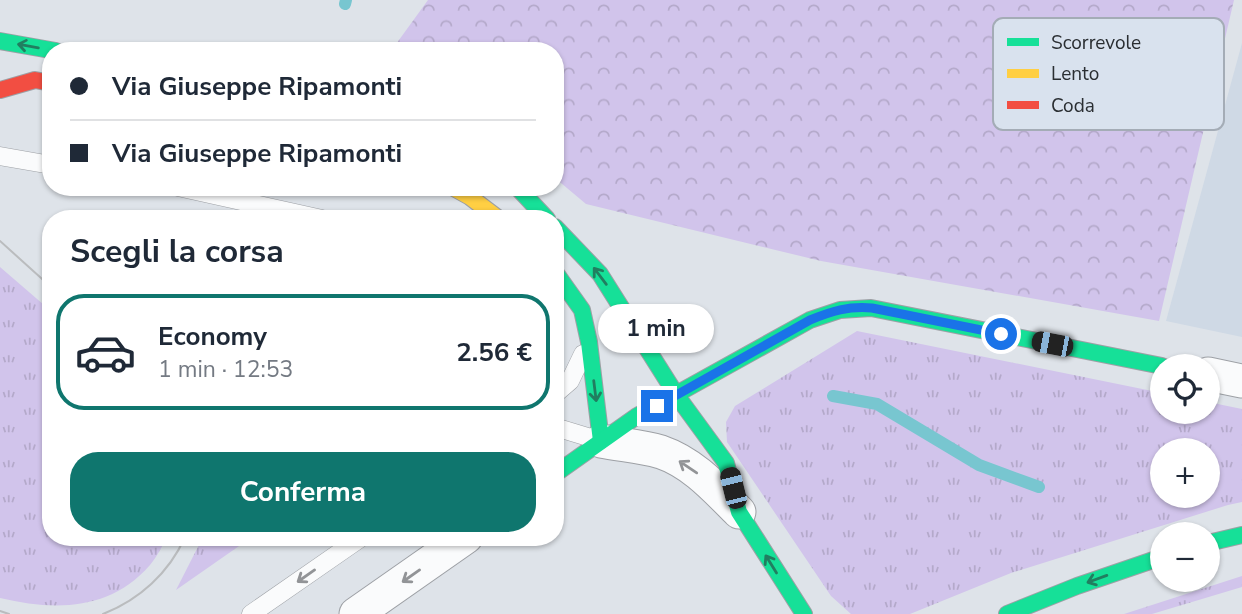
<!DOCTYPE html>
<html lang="it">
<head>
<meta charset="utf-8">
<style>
	body { margin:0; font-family:"Nunito Sans",sans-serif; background:#f2f2f3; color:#1f2937; height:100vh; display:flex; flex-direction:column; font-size:26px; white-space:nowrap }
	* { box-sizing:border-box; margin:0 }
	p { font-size:23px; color:#747a83 }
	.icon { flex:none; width:38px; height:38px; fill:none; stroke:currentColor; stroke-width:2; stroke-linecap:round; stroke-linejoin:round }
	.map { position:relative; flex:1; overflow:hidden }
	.sheet { position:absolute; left:42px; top:210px; width:522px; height:336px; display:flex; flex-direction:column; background:#fff; border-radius:28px; box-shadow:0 2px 5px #0004 }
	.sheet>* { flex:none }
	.guide { position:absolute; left:42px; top:42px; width:522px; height:154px; border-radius:28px; box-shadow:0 2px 5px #0004; display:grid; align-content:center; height:154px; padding:0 28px; background:#fff }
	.buttons { position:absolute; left:1150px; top:354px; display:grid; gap:14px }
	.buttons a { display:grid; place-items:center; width:70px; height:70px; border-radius:50%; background:#fff; box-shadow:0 2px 5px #0004; font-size:35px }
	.end { position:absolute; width:32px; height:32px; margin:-16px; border:9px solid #1a73e8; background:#fff; box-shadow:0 0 0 4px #fff }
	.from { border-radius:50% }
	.bubble { position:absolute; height:49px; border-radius:24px; background:#fff; box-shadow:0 2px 5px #0004; font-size:23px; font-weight:700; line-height:49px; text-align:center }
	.car { position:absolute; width:21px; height:42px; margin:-21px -10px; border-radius:9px; box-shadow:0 0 5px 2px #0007; background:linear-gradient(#222 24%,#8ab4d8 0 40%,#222 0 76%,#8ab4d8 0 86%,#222 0) }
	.guide b { display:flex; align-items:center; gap:24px; height:66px; font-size:26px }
	.guide b+b { border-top:2px solid #e0e1e3 }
	.guide i { width:18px; height:18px; background:#1f2937 }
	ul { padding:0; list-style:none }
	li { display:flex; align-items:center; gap:21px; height:116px; margin:0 14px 10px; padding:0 14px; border:4px solid transparent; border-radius:28px }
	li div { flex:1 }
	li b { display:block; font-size:26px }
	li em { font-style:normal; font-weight:700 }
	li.current { border-color:#0f766e }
	li>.icon { width:63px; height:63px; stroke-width:1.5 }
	h2 { padding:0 28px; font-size:32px; line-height:84px }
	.cta { display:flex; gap:14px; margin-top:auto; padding:14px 28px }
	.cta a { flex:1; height:80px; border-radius:28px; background:#0f766e; color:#fff; font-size:28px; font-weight:700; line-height:80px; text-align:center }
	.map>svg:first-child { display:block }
	.built { fill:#cfd9e5 }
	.grass { fill:url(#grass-tufts); fill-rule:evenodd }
	.forest { fill:url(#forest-crowns) }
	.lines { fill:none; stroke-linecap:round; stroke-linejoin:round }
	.stream { stroke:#78c6d0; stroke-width:12 }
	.lane-casing { stroke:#9da0a5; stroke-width:19 }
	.street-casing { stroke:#9da0a5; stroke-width:35 }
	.fast-casing { stroke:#9da0a5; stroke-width:18 }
	.slow-casing { stroke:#9da0a5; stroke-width:18 }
	.jam-casing { stroke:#9da0a5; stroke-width:18 }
	.lane { stroke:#fafbfc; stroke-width:18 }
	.street { stroke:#fafbfc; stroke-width:33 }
	.fast { stroke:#16e098; stroke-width:16 }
	.slow { stroke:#ffcf43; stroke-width:16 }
	.jam { stroke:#f24e42; stroke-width:16 }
	.tram { stroke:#babcbe; stroke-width:2 }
	.oneway { stroke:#217e60 }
	.oneway2 { stroke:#929497 }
	.route { stroke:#1a73e8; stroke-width:9 }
	.key { fill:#d9e2ee; stroke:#a4acb6; stroke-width:2 }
	.key-label { font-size:19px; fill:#2a2e32 }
</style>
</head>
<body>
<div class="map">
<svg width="1242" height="614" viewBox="0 0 1242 614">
	<defs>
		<pattern id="grass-tufts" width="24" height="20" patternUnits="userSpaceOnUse" patternTransform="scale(1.75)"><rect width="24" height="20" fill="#d1c4eb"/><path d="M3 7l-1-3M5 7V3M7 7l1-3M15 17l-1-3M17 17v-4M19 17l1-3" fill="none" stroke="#b4a9ca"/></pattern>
		<pattern id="forest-crowns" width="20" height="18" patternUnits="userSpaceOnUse" patternTransform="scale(1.75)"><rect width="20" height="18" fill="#d1c4eb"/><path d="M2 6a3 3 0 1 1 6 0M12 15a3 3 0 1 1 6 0" fill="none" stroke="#b4a9ca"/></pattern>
	</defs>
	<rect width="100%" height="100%" fill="#dee3e9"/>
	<polygon class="built" points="1242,43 1242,337 1166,321"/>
	<g class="grass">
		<path d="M0 267 51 311V537H167C162 546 157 557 150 565 110 611 55 611 0 598Z"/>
		<path d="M857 331 1162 393V411H1208V402L1242 409V502L1228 505 1011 573 910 614H851L831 596 727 442 726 422 735 406ZM1162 450H1208V495H1162Z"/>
		<polygon points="203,537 252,537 176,590"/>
		<polygon points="1242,576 1242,587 1152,614 1124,614"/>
	</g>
	<polygon class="forest" points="428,0 1234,0 1159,321 821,261 586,204 555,178 555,51 391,51"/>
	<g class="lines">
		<g class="stream">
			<polyline points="345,4 346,0"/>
			<polyline points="833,396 877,404 979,465 1039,487"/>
		</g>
		<defs>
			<g id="lane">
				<polyline points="0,156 51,165"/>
				<polyline points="178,187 322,219"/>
				<polyline points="555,394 570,381 583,354"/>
				<polyline points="555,427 601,441"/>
				<polyline points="251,614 362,537"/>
			</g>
			<g id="street">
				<polyline points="1208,374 1242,381"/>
				<path d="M601 441C621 445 642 446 661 452 693 463 715 488 739 512"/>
				<polyline points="356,614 466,537"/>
			</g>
			<g id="fast">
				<polyline points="0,41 56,51"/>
				<polyline points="517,187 547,219"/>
				<polyline points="555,227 600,274 677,396 726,463 739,512 804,614"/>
				<polyline points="555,272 582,310 589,342 601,441"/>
				<polyline points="555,474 637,416 810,320 840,310 871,308 1162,366"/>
				<polyline points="1208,543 1242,535"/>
				<polyline points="1007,614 1077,586 1162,557"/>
			</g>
			<polyline id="slow" points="452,187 470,197 499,219"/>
			<polyline id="jam" points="0,90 35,80 51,83"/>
		</defs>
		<use href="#lane" class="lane-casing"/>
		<use href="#street" class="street-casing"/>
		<use href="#fast" class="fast-casing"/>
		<use href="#slow" class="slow-casing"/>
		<use href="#jam" class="jam-casing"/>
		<use href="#lane" class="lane"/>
		<use href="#street" class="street"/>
		<use href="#fast" class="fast"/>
		<use href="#slow" class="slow"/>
		<use href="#jam" class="jam"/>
		<g class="tram">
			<polyline points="0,241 51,287"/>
			<polyline points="0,611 9,614"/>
			<path d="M103 614C139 600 169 573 185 537"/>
		</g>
	</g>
	<defs><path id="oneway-shaft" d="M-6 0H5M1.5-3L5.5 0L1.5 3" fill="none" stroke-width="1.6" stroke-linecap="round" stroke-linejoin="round" transform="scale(1.75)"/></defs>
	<g class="oneway">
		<use href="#oneway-shaft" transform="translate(28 46) rotate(-170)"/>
		<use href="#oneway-shaft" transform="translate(600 276) rotate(-127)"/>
		<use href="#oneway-shaft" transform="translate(595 391) rotate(83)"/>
		<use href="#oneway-shaft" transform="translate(771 564) rotate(-122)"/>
		<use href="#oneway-shaft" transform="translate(1097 579) rotate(160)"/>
	</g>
	<g class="oneway2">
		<use href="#oneway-shaft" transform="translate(688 467) rotate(-146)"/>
		<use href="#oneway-shaft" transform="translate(306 576) rotate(145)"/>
		<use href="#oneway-shaft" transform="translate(411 576) rotate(145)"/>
	</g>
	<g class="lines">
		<path class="route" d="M657 406 810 320C832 311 848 306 872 308L1001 334"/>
	</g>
	<rect x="993" y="18" width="231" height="112" rx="10" class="key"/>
	<rect x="1007" y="38" width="32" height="8" fill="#16e098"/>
	<rect x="1007" y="69" width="32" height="9" fill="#ffcf43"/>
	<rect x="1007" y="101" width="32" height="8" fill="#f24e42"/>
	<g class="key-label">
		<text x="1051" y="49">Scorrevole</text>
		<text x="1051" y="80">Lento</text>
		<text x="1051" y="112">Coda</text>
	</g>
</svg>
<div class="buttons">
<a><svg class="icon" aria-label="locate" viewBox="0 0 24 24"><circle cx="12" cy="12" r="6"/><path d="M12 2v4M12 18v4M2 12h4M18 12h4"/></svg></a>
<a>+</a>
<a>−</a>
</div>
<i class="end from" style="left:1001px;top:334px"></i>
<i class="end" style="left:657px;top:406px"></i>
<div class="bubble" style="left:598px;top:304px;width:116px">1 min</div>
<i class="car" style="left:1052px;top:344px;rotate:281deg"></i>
<i class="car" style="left:733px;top:488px;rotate:346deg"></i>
<div class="guide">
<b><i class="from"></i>Via Giuseppe Ripamonti</b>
<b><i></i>Via Giuseppe Ripamonti</b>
</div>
<section class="sheet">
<h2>Scegli la corsa</h2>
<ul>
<li class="current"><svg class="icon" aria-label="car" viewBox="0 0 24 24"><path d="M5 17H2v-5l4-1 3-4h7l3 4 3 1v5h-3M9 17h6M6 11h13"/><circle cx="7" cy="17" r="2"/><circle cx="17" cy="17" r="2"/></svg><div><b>Economy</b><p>1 min · 12:53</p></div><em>2.56 €</em></li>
</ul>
<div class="cta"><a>Conferma</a></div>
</section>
</div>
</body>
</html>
